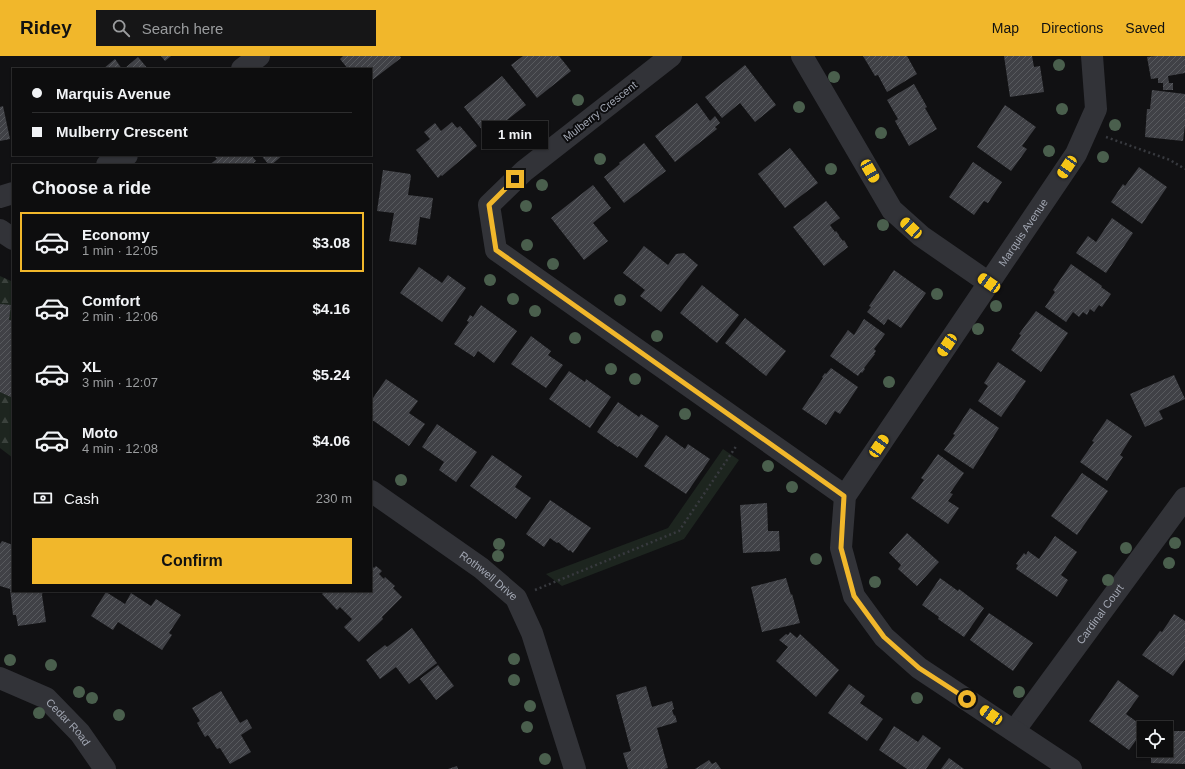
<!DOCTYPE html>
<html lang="en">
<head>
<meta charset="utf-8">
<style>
	body { margin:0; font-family:Arial,sans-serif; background:#161617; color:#f1f3f6; height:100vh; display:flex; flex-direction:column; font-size:15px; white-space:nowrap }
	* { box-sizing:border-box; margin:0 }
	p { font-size:13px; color:#9a9c9e }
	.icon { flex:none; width:22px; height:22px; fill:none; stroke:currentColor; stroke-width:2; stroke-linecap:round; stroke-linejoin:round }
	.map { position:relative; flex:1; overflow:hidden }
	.side { position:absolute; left:12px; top:108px; width:360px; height:428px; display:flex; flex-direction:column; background:#0d0d0e; border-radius:0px; box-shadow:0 1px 3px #0004,0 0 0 1px #2d2d2e }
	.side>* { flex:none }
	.top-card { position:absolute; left:12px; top:12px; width:360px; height:88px; border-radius:0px; box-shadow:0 1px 3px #0004,0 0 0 1px #2d2d2e; display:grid; align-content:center; height:88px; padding:0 20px; background:#0d0d0e }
	.fabs { position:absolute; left:1137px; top:665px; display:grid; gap:8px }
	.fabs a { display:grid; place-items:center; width:36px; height:36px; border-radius:0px; background:#0d0d0e; box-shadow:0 1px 3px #0004,0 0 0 1px #2d2d2e; font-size:20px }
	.end { position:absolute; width:18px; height:18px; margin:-9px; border:5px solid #f1b72b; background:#111; box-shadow:0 0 0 2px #111 }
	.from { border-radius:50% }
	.bubble { position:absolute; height:28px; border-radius:0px; background:#0d0d0e; box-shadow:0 1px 3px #0004,0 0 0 1px #2d2d2e; font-size:13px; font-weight:700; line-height:28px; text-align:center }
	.car { position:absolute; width:12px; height:24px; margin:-12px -6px; border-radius:5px; box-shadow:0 0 3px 1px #0007; background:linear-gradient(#f5c518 24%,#345 0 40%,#f5c518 0 76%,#345 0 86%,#f5c518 0) }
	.top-card b { display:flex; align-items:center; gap:14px; height:38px; font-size:15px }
	.top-card b+b { border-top:1px solid #2d2d2e }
	.top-card i { width:10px; height:10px; background:#f1f3f6 }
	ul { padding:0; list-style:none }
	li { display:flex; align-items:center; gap:12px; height:60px; margin:0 8px 6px; padding:0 12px; border:2px solid transparent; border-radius:0px }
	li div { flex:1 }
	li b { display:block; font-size:15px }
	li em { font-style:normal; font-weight:700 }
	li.current { border-color:#f1b72b }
	li>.icon { width:36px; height:36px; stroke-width:1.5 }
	h2 { padding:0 20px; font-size:18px; line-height:48px }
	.pay { display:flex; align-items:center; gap:10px; height:44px; padding:0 20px; font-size:15px }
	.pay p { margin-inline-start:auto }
	.action { display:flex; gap:8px; margin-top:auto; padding:8px 20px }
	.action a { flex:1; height:46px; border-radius:0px; background:#f1b72b; color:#111; font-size:16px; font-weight:700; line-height:46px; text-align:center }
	header { display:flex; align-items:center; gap:24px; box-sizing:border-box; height:56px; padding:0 20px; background:#f1b72b; color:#111 }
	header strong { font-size:19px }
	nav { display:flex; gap:22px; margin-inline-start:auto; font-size:14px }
	.search { width:280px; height:36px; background:#161617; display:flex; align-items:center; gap:10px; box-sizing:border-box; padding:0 14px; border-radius:0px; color:#9a9c9e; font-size:15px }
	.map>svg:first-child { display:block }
	.green { fill:#1d251f }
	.forest { fill:url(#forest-firs) }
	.building { fill:url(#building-hatch) }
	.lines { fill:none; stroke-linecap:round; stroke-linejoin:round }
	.path { stroke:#383a3f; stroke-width:2.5; stroke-dasharray:2 3; stroke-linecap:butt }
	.street { stroke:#323338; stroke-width:22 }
	.tree { fill:#4a5f4d }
	.route { stroke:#f1b72b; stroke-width:5 }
	.labels { text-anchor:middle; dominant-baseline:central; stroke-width:4; stroke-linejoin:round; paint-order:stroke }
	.street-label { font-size:11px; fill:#a2a7b3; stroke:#0c0c0e }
</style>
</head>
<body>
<header>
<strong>Ridey</strong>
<div class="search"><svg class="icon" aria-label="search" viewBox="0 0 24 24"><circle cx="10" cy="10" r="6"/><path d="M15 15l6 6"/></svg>Search here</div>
<nav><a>Map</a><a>Directions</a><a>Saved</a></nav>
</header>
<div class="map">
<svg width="1185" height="713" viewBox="0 0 1185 713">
	<defs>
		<pattern id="forest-firs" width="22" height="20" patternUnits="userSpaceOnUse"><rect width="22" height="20" fill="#1d251f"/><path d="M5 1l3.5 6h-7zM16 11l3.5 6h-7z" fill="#3b423d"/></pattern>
		<pattern id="building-hatch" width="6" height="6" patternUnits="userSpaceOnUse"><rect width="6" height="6" fill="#404146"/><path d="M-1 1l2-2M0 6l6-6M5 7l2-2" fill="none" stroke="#585a5e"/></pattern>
	</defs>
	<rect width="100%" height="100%" fill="#111113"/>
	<polygon class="green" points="723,393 739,404 684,483 562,530 546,518 668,472"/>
	<polygon class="forest" points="0,220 13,226 13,402 0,392"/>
	<g class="building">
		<polygon points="161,0 171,0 165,5"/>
		<polygon points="343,0 400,0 401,2 371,25 371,13 348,13 340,3"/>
		<polygon points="523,0 559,0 571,15 537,42 511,9"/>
		<polygon points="863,0 907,0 917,18 887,36 878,19 875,20"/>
		<polygon points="1004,0 1032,0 1034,11 1040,10 1044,36 1010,41"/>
		<polygon points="1156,0 1185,0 1185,17 1168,20 1169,27 1173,27 1173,34 1163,34 1163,27 1158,27 1158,22 1151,23 1147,1"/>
		<polygon points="138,1 148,13 124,13"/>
		<polygon points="115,3 122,13 103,13"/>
		<polygon points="745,9 776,49 755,66 740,47 722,62 705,41"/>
		<polygon points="502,20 526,49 507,64 510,68 490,84 464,51"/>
		<polygon points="914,28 927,51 925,52 937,73 909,90 895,65 898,63 887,44"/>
		<polygon points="1152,34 1185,38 1185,69 1183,85 1145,81 1147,53 1150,53"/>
		<polygon points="697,47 710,65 715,60 720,67 715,71 717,73 675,106 655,80"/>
		<polygon points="1005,49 1036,71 1022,90 1027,93 1011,115 977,91"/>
		<polygon points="3,50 10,83 0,85 0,51"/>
		<polygon points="452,66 457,72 460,70 477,90 442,120 441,119 438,122 416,94 430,83 424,76 435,67 441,75"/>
		<polygon points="644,87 666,115 624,147 604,121 620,108 619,107"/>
		<polygon points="790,92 818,127 785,152 758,118"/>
		<polygon points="217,99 251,99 256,105 251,109 209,109 217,103 215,101"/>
		<polygon points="261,99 283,99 271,109 269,109"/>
		<polygon points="973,106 1002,126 988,147 984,145 974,159 949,141"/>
		<polygon points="1139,111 1167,131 1142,168 1111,146 1123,128 1125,130"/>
		<polygon points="383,114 410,118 411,120 408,139 433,142 430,163 420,161 416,189 389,185 394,157 377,155"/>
		<polygon points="593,129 611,152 593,167 608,185 584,204 551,162"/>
		<polygon points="826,145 840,162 830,169 835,176 836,175 839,179 839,180 843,185 844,184 848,191 824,210 793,171"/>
		<polygon points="1112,162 1133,177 1106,217 1076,197 1088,180 1096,186"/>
		<polygon points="644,190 668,209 676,198 684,197 698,209 661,256 640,240 645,234 623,217"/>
		<polygon points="1071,208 1102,230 1101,231 1111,238 1102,251 1099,249 1094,256 1090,253 1087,259 1083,256 1079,261 1073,256 1066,266 1045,251 1055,236 1053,234"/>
		<polygon points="419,211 442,227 448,219 466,232 442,266 400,237"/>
		<polygon points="894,214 926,237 901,272 888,263 884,269 867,256 871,251 869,250"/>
		<polygon points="702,229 739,259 717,287 680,257"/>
		<polygon points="0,248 11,249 9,264 13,264 13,342 0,336"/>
		<polygon points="481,249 517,275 494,307 478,295 474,301 454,288 469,266 467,265 470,259 473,261"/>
		<polygon points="1036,255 1068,277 1041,316 1011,294 1021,279 1019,278"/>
		<polygon points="745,262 786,295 766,320 725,287"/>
		<polygon points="864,263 885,278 874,293 876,295 874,298 875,298 864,312 865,313 862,317 861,316 858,320 830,300 848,274 854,279"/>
		<polygon points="531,280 551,295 548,299 563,309 546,332 511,308"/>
		<polygon points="998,306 1026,325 1001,361 978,345 988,330 984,327"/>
		<polygon points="831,312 858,331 840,358 835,355 826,369 802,353 823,322 822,321 825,317 826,318"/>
		<polygon points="569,315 585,326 586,323 611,341 590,372 549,343"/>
		<polygon points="1174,319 1185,343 1159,355 1163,363 1145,371 1130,338"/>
		<polygon points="386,323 418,345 409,357 425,368 409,390 371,363 371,345"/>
		<polygon points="618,346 639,361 641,358 659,370 637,402 619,390 618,391 597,376"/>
		<polygon points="970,352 999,372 973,413 944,394 955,379 953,378"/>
		<polygon points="1107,363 1132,380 1120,399 1123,401 1107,425 1080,406 1094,386 1092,385"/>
		<polygon points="437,368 477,396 456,426 439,414 444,406 422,391"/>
		<polygon points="666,379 685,393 688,388 710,403 686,438 644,410"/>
		<polygon points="938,398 964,417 950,437 953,438 948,445 959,452 948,468 911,442 924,424 921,422"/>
		<polygon points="492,399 522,420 515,431 531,442 516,463 470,430"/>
		<polygon points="1082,417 1108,435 1077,479 1051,460"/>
		<polygon points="550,444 591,472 573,497 570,494 569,495 558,486 557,487 550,482 544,491 526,478"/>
		<polygon points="767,447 768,475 779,475 780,495 743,497 740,449"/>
		<polygon points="907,477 939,506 917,530 898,513 901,509 889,497"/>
		<polygon points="1055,480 1077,496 1061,519 1068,524 1057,541 1016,513 1018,509 1016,508 1024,497 1026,499 1028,495 1039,503"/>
		<polygon points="2,485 13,489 13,535 43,535 42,539 46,566 18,570 16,559 13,559 10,533 0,530 0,488"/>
		<polygon points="371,509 374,512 376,510 382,515 379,518 384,523 385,521 395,530 393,532 402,541 382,561 383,563 359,586 344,571 352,563 340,551 337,554 322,538 325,535 371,535"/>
		<polygon points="786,522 791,539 792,538 800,567 762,576 751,531"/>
		<polygon points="940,522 958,535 959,533 984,552 964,581 938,563 939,561 922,549"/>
		<polygon points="106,536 125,548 131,537 151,550 156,543 181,559 169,577 172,579 162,594 118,566 113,574 91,560"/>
		<polygon points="989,557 1033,587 1013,615 970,584"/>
		<polygon points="1174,558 1185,565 1185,603 1173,620 1142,599 1160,575 1162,576"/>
		<polygon points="412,572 437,607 409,628 396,611 380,623 366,604 385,589 387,591"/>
		<polygon points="790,576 797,582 800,578 839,614 816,641 776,605 788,591 779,584 786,578 788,579"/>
		<polygon points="438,609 454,630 436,644 420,623"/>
		<polygon points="1118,624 1139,640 1126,658 1144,671 1144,673 1129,694 1089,665"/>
		<polygon points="849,628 865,640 860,647 883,663 867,685 828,657"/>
		<polygon points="646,630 652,651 672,645 674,653 672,654 674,660 675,659 677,666 657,672 668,712 664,713 628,713 623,697 631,695 616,639"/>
		<polygon points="221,635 240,667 247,663 252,672 241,679 251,696 230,708 220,692 217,693 208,679 205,681 197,667 200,665 192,652"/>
		<polygon points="894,670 918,686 923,679 941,692 926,713 907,713 879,694"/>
		<polygon points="1166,675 1185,675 1185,708 1151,707 1151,694 1166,694"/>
		<polygon points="949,702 964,713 941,713"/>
		<polygon points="709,704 712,708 716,706 721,713 695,713"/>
		<polygon points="457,710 458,713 448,713"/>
	</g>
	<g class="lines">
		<g class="path">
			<polyline points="1106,81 1170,104 1185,113"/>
			<polyline points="535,534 679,475 737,389"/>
		</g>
		<g class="street">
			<polyline points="671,0 524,115 489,149 496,194 845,440"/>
			<polyline points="802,0 892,154 921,180 989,227"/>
			<polyline points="242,13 259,0"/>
			<polyline points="107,109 127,99"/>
			<polyline points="0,141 13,137"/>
			<polyline points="0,174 13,183"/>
			<path id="s1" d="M371 435 481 512 516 542 532 577 575 713"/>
			<path id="s2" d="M0 622 46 642 80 677 105 713"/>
			<path id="s3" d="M1014 675 1185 442"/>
			<path id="s4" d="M1071 713 919 612 884 581 854 540 841 492 845 440 1076 98 1096 53 1092 0"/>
		</g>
	</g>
	<g class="tree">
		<circle cx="1059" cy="9" r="6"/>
		<circle cx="834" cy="21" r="6"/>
		<circle cx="578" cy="44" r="6"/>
		<circle cx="799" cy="51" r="6"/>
		<circle cx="1062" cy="53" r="6"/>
		<circle cx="1115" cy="69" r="6"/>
		<circle cx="881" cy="77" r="6"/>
		<circle cx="1049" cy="95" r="6"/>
		<circle cx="1103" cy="101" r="6"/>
		<circle cx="600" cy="103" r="6"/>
		<circle cx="831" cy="113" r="6"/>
		<circle cx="542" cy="129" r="6"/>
		<circle cx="526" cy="150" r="6"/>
		<circle cx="883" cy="169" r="6"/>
		<circle cx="527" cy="189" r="6"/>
		<circle cx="553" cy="208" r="6"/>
		<circle cx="490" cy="224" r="6"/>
		<circle cx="937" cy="238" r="6"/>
		<circle cx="513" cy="243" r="6"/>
		<circle cx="620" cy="244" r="6"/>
		<circle cx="996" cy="250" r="6"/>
		<circle cx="535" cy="255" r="6"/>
		<circle cx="978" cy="273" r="6"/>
		<circle cx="657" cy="280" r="6"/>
		<circle cx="575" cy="282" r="6"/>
		<circle cx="611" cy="313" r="6"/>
		<circle cx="635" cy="323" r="6"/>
		<circle cx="889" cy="326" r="6"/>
		<circle cx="685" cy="358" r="6"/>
		<circle cx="768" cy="410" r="6"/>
		<circle cx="401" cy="424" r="6"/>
		<circle cx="792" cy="431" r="6"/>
		<circle cx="1175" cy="487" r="6"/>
		<circle cx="499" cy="488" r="6"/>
		<circle cx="1126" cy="492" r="6"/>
		<circle cx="498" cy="500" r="6"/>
		<circle cx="816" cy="503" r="6"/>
		<circle cx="1169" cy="507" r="6"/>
		<circle cx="1108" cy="524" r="6"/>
		<circle cx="875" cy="526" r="6"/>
		<circle cx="514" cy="603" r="6"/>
		<circle cx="10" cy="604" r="6"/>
		<circle cx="51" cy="609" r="6"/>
		<circle cx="514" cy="624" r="6"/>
		<circle cx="79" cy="636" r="6"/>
		<circle cx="1019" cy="636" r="6"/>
		<circle cx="92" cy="642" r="6"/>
		<circle cx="917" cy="642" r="6"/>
		<circle cx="530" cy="650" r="6"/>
		<circle cx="39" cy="657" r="6"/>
		<circle cx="119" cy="659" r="6"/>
		<circle cx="527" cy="671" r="6"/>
		<circle cx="545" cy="703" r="6"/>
	</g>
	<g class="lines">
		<polyline class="route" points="515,123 489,149 496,194 844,440 841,492 854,540 884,581 919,612 967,643"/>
	</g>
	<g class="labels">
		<g class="street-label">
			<text transform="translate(600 55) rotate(-38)">Mulberry Crescent</text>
			<text stroke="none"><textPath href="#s4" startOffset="700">Marquis Avenue</textPath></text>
			<text stroke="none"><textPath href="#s1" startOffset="145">Rothwell Drive</textPath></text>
			<text stroke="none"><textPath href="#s3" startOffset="145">Cardinal Court</textPath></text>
			<text stroke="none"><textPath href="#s2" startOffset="83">Cedar Road</textPath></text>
		</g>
	</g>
</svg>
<div class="fabs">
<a><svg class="icon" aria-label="locate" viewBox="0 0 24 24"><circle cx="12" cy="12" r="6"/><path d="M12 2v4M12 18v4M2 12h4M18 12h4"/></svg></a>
</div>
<i class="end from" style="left:967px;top:643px"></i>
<i class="end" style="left:515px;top:123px"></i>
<div class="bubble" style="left:482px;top:65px;width:66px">1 min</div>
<i class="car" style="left:1067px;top:111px;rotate:214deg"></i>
<i class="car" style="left:870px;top:115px;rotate:150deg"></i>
<i class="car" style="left:911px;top:172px;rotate:313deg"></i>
<i class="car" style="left:989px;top:227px;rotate:304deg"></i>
<i class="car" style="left:947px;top:289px;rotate:214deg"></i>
<i class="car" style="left:879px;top:390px;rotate:34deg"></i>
<i class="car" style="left:991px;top:659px;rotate:304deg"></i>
<div class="top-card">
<b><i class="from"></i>Marquis Avenue</b>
<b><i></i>Mulberry Crescent</b>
</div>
<section class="side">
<h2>Choose a ride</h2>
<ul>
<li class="current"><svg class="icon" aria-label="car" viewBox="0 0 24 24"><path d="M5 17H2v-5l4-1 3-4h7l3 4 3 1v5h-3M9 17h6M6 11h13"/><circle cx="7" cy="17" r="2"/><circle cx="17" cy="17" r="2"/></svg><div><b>Economy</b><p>1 min · 12:05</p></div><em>$3.08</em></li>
<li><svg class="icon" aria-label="car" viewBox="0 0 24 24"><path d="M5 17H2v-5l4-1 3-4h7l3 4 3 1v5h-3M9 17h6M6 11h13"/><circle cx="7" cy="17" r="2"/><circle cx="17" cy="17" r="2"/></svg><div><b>Comfort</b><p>2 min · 12:06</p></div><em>$4.16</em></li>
<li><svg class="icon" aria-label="car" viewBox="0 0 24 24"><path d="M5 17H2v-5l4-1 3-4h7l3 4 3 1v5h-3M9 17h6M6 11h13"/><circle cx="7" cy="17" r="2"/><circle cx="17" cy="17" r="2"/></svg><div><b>XL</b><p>3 min · 12:07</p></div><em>$5.24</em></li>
<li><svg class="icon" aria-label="car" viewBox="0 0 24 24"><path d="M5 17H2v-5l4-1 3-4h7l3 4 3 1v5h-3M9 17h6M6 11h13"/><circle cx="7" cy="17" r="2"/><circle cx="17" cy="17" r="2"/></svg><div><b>Moto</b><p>4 min · 12:08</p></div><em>$4.06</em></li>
</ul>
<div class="pay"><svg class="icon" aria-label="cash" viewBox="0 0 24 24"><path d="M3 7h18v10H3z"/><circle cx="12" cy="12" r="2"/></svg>Cash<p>230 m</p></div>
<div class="action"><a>Confirm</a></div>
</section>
</div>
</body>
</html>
